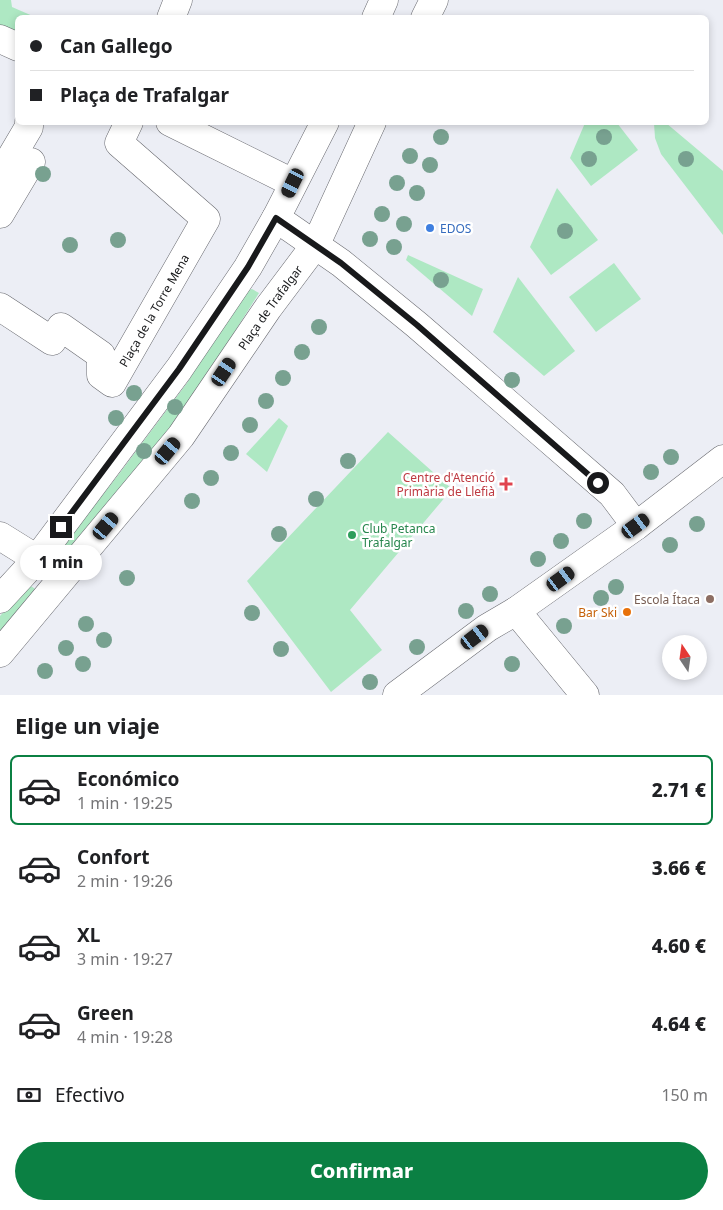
<!DOCTYPE html>
<html lang="es">
<head>
<meta charset="utf-8">
<style>
	body { margin:0; font-family:"Noto Sans",sans-serif; background:#f6f6f6; color:#202124; height:100vh; display:flex; flex-direction:column; font-size:19px; white-space:nowrap }
	* { box-sizing:border-box; margin:0 }
	p { font-size:16px; color:#757577 }
	.icon { flex:none; width:28px; height:28px; fill:none; stroke:currentColor; stroke-width:2; stroke-linecap:round; stroke-linejoin:round }
	.map { position:relative; height:695px; overflow:hidden }
	.sheet { display:flex; flex-direction:column; background:#fff; flex:1 }
	.sheet>* { flex:none }
	.hud { position:absolute; left:15px; top:15px; width:694px; height:110px; border-radius:8px; box-shadow:0 2px 8px #0003; display:grid; align-content:center; height:110px; padding:0 15px; background:#fff }
	.needle { width:32px; rotate:347deg }
	.tools { position:absolute; left:662px; top:635px; display:grid; gap:10px }
	.tools a { display:grid; place-items:center; width:45px; height:45px; border-radius:50%; background:#fff; box-shadow:0 2px 8px #0003; font-size:25px }
	.end { position:absolute; width:22px; height:22px; margin:-11px; border:6px solid #18191b; background:#fff; box-shadow:0 0 0 2px #fff }
	.from { border-radius:50% }
	.bubble { position:absolute; height:35px; border-radius:18px; background:#fff; box-shadow:0 2px 8px #0003; font-size:16px; font-weight:800; line-height:35px; text-align:center }
	.car { position:absolute; width:15px; height:30px; margin:-15px -8px; border-radius:6px; box-shadow:0 0 4px 1px #0007; background:linear-gradient(#222 24%,#8ab4d8 0 40%,#222 0 76%,#8ab4d8 0 86%,#222 0) }
	.hud b { display:flex; align-items:center; gap:18px; height:48px; font-size:19px }
	.hud b+b { border-top:1px solid #e0e0e0 }
	.hud i { width:12px; height:12px; background:#202124 }
	ul { padding:0; list-style:none }
	li { display:flex; align-items:center; gap:15px; height:70px; margin:0 10px 8px; padding:0 5px; border:2px solid transparent; border-radius:8px }
	li div { flex:1 }
	li b { display:block; font-size:19px }
	li em { font-style:normal; font-weight:800 }
	li.selected { border-color:#0b8043 }
	li>.icon { width:45px; height:45px; stroke-width:1.5 }
	h2 { padding:0 15px; font-size:22px; line-height:60px }
	.pay { display:flex; align-items:center; gap:12px; height:55px; padding:0 15px; font-size:19px }
	.pay p { margin-inline-start:auto }
	.action { display:flex; gap:10px; margin-top:auto; padding:10px 15px }
	.action a { flex:1; height:58px; border-radius:30px; background:#0b8043; color:#fff; font-size:20px; font-weight:800; line-height:58px; text-align:center }
	.map>svg:first-child { display:block }
	.green { fill:#aee8c3 }
	.lines { fill:none; stroke-linecap:round; stroke-linejoin:round }
	.minor-casing { stroke:#68696f; stroke-width:29 }
	.minor { stroke:#fff; stroke-width:28 }
	.tree { fill:#78a190 }
	.route { stroke:#18191b; stroke-width:6 }
	.shop-dot { fill:#3f7fe0; stroke:#fff; stroke-width:2 }
	.health-dot { fill:#e0444e; stroke:#fff; stroke-width:2 }
	.leisure-dot { fill:#2e9e5b; stroke:#fff; stroke-width:2 }
	.education-dot { fill:#8d6e63; stroke:#fff; stroke-width:2 }
	.food-dot { fill:#e8710a; stroke:#fff; stroke-width:2 }
	.labels { text-anchor:middle; dominant-baseline:central; stroke-width:5; stroke-linejoin:round; paint-order:stroke }
	.shop-label { font-size:12px; fill:#366cbe; stroke:#fff; text-anchor:start }
	.street-label { font-size:12px; fill:#18191b; stroke:#fff }
	.health-label { font-size:12px; fill:#be3a42; stroke:#fff; text-anchor:end }
	.leisure-label { font-size:12px; fill:#27864d; stroke:#fff; text-anchor:start }
	.education-label { font-size:12px; fill:#785e54; stroke:#fff; text-anchor:end }
	.food-label { font-size:12px; fill:#c56008; stroke:#fff; text-anchor:end }
</style>
</head>
<body>
<div class="map">
<svg width="723" height="695" viewBox="0 0 723 695">
	<rect width="100%" height="100%" fill="#eceef5"/>
	<g class="green">
		<polygon points="0,0 11,0 12,7 35,17 18,18 17,35 0,27"/>
		<polygon points="585,123 617,123 638,150 591,186 570,158"/>
		<polygon points="654,123 666,123 723,171 723,235 661,154 655,138"/>
		<polygon points="557,188 598,240 551,275 530,247"/>
		<polygon points="408,255 483,289 472,316 406,260"/>
		<polygon points="614,263 641,299 596,332 569,297"/>
		<polygon points="518,277 575,351 544,376 493,332"/>
		<polygon points="252,289 259,293 198,390 105,516 66,563 54,554 75,530 119,474 187,383 243,291"/>
		<polygon points="279,418 288,426 267,472 246,454"/>
		<polygon points="388,432 452,489 350,610 382,650 331,692 247,581"/>
		<polygon points="28,584 41,593 0,640 0,616"/>
	</g>
	<g class="lines">
		<defs>
			<g id="minor">
				<polyline points="171,18 178,0"/>
				<polyline points="376,18 384,0"/>
				<polyline points="425,18 434,0"/>
				<polyline points="0,39 18,47"/>
				<polyline points="170,122 293,183"/>
				<polyline points="0,176 29,127 29,122"/>
				<polyline points="0,214 31,162"/>
				<polyline points="276,218 341,263 417,325 612,494 636,526"/>
				<path id="s1" d="M0 307 52 341 61 327 101 355V375L112 383 206 219 119 143 129 122"/>
				<polyline points="0,536 37,559"/>
				<polyline points="0,599 37,559 179,369 248,267 276,218 325,122"/>
				<polyline points="516,611 585,695"/>
				<path id="s2" d="M0 653 181 436 268 308 316 244 372 122"/>
				<polyline points="397,695 487,628 516,611 636,526 723,459"/>
			</g>
		</defs>
		<use href="#minor" class="minor-casing"/>
		<use href="#minor" class="minor"/>
	</g>
	<g class="tree">
		<circle cx="441" cy="137" r="8"/>
		<circle cx="604" cy="137" r="8"/>
		<circle cx="410" cy="156" r="8"/>
		<circle cx="589" cy="159" r="8"/>
		<circle cx="686" cy="159" r="8"/>
		<circle cx="430" cy="165" r="8"/>
		<circle cx="43" cy="174" r="8"/>
		<circle cx="397" cy="183" r="8"/>
		<circle cx="417" cy="193" r="8"/>
		<circle cx="382" cy="214" r="8"/>
		<circle cx="404" cy="224" r="8"/>
		<circle cx="565" cy="231" r="8"/>
		<circle cx="370" cy="239" r="8"/>
		<circle cx="118" cy="240" r="8"/>
		<circle cx="70" cy="245" r="8"/>
		<circle cx="394" cy="247" r="8"/>
		<circle cx="441" cy="280" r="8"/>
		<circle cx="319" cy="327" r="8"/>
		<circle cx="302" cy="352" r="8"/>
		<circle cx="283" cy="378" r="8"/>
		<circle cx="512" cy="380" r="8"/>
		<circle cx="134" cy="393" r="8"/>
		<circle cx="266" cy="401" r="8"/>
		<circle cx="175" cy="407" r="8"/>
		<circle cx="116" cy="418" r="8"/>
		<circle cx="250" cy="425" r="8"/>
		<circle cx="144" cy="451" r="8"/>
		<circle cx="231" cy="453" r="8"/>
		<circle cx="671" cy="457" r="8"/>
		<circle cx="348" cy="461" r="8"/>
		<circle cx="651" cy="472" r="8"/>
		<circle cx="211" cy="478" r="8"/>
		<circle cx="316" cy="499" r="8"/>
		<circle cx="192" cy="501" r="8"/>
		<circle cx="584" cy="521" r="8"/>
		<circle cx="697" cy="524" r="8"/>
		<circle cx="279" cy="534" r="8"/>
		<circle cx="561" cy="541" r="8"/>
		<circle cx="670" cy="545" r="8"/>
		<circle cx="538" cy="559" r="8"/>
		<circle cx="127" cy="578" r="8"/>
		<circle cx="616" cy="587" r="8"/>
		<circle cx="490" cy="594" r="8"/>
		<circle cx="601" cy="598" r="8"/>
		<circle cx="466" cy="611" r="8"/>
		<circle cx="252" cy="613" r="8"/>
		<circle cx="86" cy="624" r="8"/>
		<circle cx="564" cy="626" r="8"/>
		<circle cx="104" cy="640" r="8"/>
		<circle cx="417" cy="647" r="8"/>
		<circle cx="66" cy="648" r="8"/>
		<circle cx="281" cy="649" r="8"/>
		<circle cx="83" cy="664" r="8"/>
		<circle cx="512" cy="664" r="8"/>
		<circle cx="45" cy="671" r="8"/>
		<circle cx="370" cy="682" r="8"/>
	</g>
	<g class="lines">
		<polyline class="route" points="61,527 179,369 248,267 276,218 341,263 417,325 598,483"/>
	</g>
	<circle class="shop-dot" cx="430" cy="228" r="5"/>
	<path class="health-dot" d="M503.5 476.5h5v5h5v5h-5v5h-5v-5h-5v-5h5z"/>
	<circle class="leisure-dot" cx="352" cy="535" r="5"/>
	<circle class="education-dot" cx="710" cy="599" r="5"/>
	<circle class="food-dot" cx="627" cy="612" r="5"/>
	<g class="labels">
		<g class="shop-label">
			<text x="440" y="228">EDOS</text>
		</g>
		<g class="street-label">
			<text stroke="none"><textPath href="#s2" startOffset="439">Plaça de Trafalgar</textPath></text>
			<text stroke="none"><textPath href="#s1" startOffset="245">Plaça de la Torre Mena</textPath></text>
		</g>
		<g class="health-label">
			<text x="495" y="477">Centre d'Atenció<tspan x="495" dy="14">Primària de Llefià</tspan></text>
		</g>
		<g class="leisure-label">
			<text x="362" y="528">Club Petanca<tspan x="362" dy="14">Trafalgar</tspan></text>
		</g>
		<g class="education-label">
			<text x="700" y="599">Escola Ítaca</text>
		</g>
		<g class="food-label">
			<text x="617" y="612">Bar Ski</text>
		</g>
	</g>
</svg>
<div class="tools">
<a><svg class="needle" viewBox="-14 -14 28 28"><path d="M0-13l5 13h-10z" fill="#e53935"/><path d="M0 13l5-13h-10z" fill="#757577"/></svg></a>
</div>
<i class="end from" style="left:598px;top:483px"></i>
<i class="end" style="left:61px;top:527px"></i>
<div class="bubble" style="left:20px;top:545px;width:82px">1 min</div>
<i class="car" style="left:293px;top:183px;rotate:206deg"></i>
<i class="car" style="left:224px;top:372px;rotate:34deg"></i>
<i class="car" style="left:168px;top:451px;rotate:40deg"></i>
<i class="car" style="left:106px;top:526px;rotate:40deg"></i>
<i class="car" style="left:636px;top:526px;rotate:54deg"></i>
<i class="car" style="left:561px;top:579px;rotate:54deg"></i>
<i class="car" style="left:475px;top:637px;rotate:53deg"></i>
<div class="hud">
<b><i class="from"></i>Can Gallego</b>
<b><i></i>Plaça de Trafalgar</b>
</div>
</div>
<section class="sheet">
<h2>Elige un viaje</h2>
<ul>
<li class="selected"><svg class="icon" aria-label="car" viewBox="0 0 24 24"><path d="M5 17H2v-5l4-1 3-4h7l3 4 3 1v5h-3M9 17h6M6 11h13"/><circle cx="7" cy="17" r="2"/><circle cx="17" cy="17" r="2"/></svg><div><b>Económico</b><p>1 min · 19:25</p></div><em>2.71 €</em></li>
<li><svg class="icon" aria-label="car" viewBox="0 0 24 24"><path d="M5 17H2v-5l4-1 3-4h7l3 4 3 1v5h-3M9 17h6M6 11h13"/><circle cx="7" cy="17" r="2"/><circle cx="17" cy="17" r="2"/></svg><div><b>Confort</b><p>2 min · 19:26</p></div><em>3.66 €</em></li>
<li><svg class="icon" aria-label="car" viewBox="0 0 24 24"><path d="M5 17H2v-5l4-1 3-4h7l3 4 3 1v5h-3M9 17h6M6 11h13"/><circle cx="7" cy="17" r="2"/><circle cx="17" cy="17" r="2"/></svg><div><b>XL</b><p>3 min · 19:27</p></div><em>4.60 €</em></li>
<li><svg class="icon" aria-label="car" viewBox="0 0 24 24"><path d="M5 17H2v-5l4-1 3-4h7l3 4 3 1v5h-3M9 17h6M6 11h13"/><circle cx="7" cy="17" r="2"/><circle cx="17" cy="17" r="2"/></svg><div><b>Green</b><p>4 min · 19:28</p></div><em>4.64 €</em></li>
</ul>
<div class="pay"><svg class="icon" aria-label="cash" viewBox="0 0 24 24"><path d="M3 7h18v10H3z"/><circle cx="12" cy="12" r="2"/></svg>Efectivo<p>150 m</p></div>
<div class="action"><a>Confirmar</a></div>
</section>
</body>
</html>
